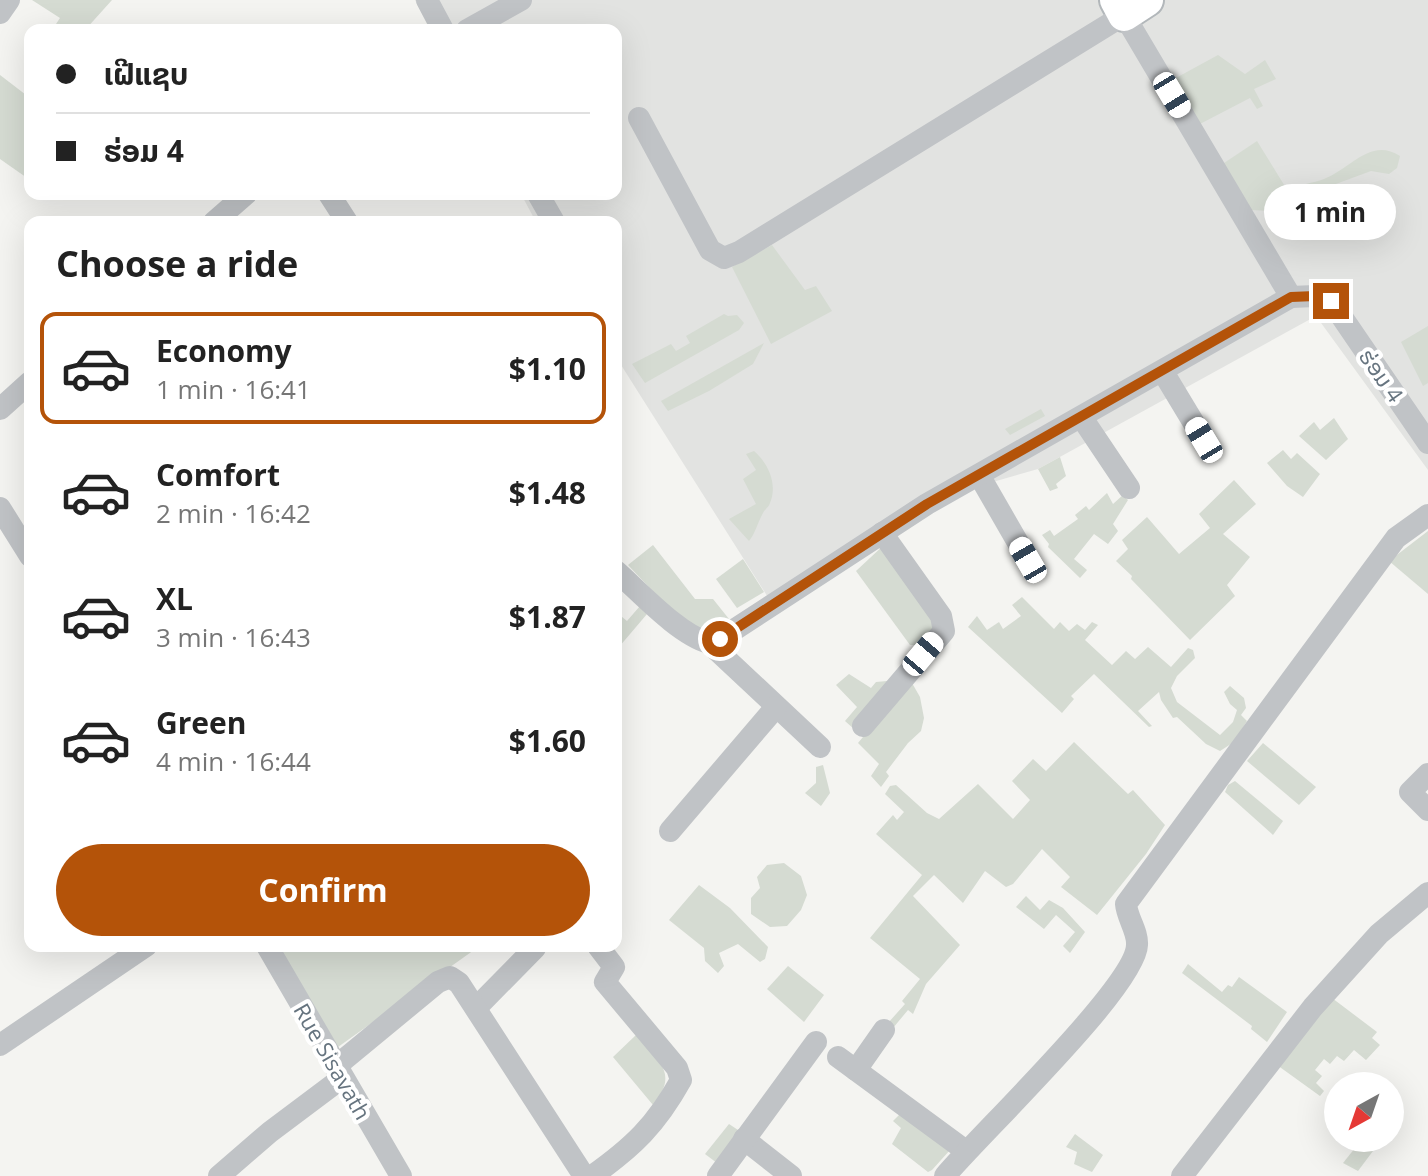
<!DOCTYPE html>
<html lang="en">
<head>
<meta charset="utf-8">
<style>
	body { margin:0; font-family:"Open Sans","Noto Sans Lao",sans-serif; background:#f2f2f2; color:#222; height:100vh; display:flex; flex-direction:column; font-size:30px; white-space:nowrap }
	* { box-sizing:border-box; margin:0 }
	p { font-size:26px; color:#767676 }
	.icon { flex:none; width:44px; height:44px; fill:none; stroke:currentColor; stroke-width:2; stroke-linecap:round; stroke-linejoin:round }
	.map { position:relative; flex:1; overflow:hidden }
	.sheet { position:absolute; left:24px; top:216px; width:598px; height:736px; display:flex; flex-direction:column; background:#fff; border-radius:16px; box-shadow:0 8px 32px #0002 }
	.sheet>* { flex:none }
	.guide { position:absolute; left:24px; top:24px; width:598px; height:176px; border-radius:16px; box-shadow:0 8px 32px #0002; display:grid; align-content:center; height:176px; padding:0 32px; background:#fff }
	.needle { width:52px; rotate:220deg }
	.controls { position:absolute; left:1324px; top:1072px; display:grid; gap:16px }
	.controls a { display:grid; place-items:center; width:80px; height:80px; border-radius:50%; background:#fff; box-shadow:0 8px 32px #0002; font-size:40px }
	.end { position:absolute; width:36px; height:36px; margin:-18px; border:10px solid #b45309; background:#fff; box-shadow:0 0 0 4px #fff }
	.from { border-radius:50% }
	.bubble { position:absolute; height:56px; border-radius:28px; background:#fff; box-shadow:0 8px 32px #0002; font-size:26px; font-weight:700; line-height:56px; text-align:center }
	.car { position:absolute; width:24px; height:48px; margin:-24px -12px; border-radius:10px; box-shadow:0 0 6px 2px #0007; background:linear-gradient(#fff 24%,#345 0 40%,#fff 0 76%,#345 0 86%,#fff 0) }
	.guide b { display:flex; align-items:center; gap:28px; height:76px; font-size:30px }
	.guide b+b { border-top:2px solid #e0e0e0 }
	.guide i { width:20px; height:20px; background:#222 }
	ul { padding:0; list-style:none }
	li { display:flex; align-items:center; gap:24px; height:112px; margin:0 16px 12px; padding:0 16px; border:4px solid transparent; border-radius:16px }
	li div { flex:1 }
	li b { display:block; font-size:30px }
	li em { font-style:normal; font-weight:700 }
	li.active { border-color:#b45309 }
	li>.icon { width:72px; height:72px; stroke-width:1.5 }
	h2 { padding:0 32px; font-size:36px; line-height:96px }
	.primary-button { display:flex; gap:16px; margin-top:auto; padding:16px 32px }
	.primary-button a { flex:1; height:92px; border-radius:48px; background:#b45309; color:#fff; font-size:32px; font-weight:700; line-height:92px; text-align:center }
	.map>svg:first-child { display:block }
	.built { fill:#e2e3e1 }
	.green { fill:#d5dbd2 }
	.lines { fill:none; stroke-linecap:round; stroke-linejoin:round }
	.secondary-casing { stroke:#b2b7ba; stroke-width:36 }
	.street { stroke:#c0c3c6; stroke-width:22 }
	.secondary { stroke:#fff; stroke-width:32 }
	.route { stroke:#b45309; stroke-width:10 }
	.labels { text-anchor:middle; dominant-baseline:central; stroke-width:8; stroke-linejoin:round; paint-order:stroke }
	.street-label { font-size:22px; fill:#66747f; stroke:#fff }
</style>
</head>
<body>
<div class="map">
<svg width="1428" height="1176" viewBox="0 0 1428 1176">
	<rect width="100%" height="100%" fill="#f4f4f1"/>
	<polygon class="built" points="415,0 1428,0 1428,470 1316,316 1038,469 951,494 776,610 616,357 616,222 536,222 521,194 616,194 616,30 430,30"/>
	<g class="green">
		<polygon points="32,0 112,0 85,30 52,30 60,18"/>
		<polygon points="1218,55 1245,74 1265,60 1276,79 1254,89 1263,106 1257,109 1250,98 1198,125 1174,79"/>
		<polygon points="0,75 30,98 30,180 0,159"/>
		<path d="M1257 141 1286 188C1299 185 1313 183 1324 179 1351 169 1370 137 1400 156L1397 168 1389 174 1371 171 1290 201 1270 211 1251 210 1221 165Z"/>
		<polygon points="772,245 805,290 816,286 832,311 771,344 732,267"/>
		<polygon points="724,314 728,316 737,315 744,323 739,330 645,383 632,364 671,344 676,351 690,343 686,336"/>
		<polygon points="1428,326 1428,383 1423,386 1401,342"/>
		<polygon points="764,343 753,364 709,391 668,411 661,401"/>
		<polygon points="1041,409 1045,416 1010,435 1005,429"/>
		<polygon points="1334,418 1348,439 1326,460 1299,436 1314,422 1320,430"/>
		<polygon points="1283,450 1291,459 1297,453 1320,474 1303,497 1287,486 1267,463"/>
		<path d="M754 451C768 463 778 484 770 503 769 507 765 509 763 513 757 524 756 532 749 541L729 519 756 504 743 479 756 470 746 454Z"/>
		<polygon points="1060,457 1066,476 1056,484 1058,488 1050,491 1038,469"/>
		<polygon points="1234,480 1256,504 1223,534 1250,557 1227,585 1235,596 1190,640 1131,579 1132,576 1116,561 1128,549 1122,540 1147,517 1179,554 1210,528 1199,514"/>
		<polygon points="1107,493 1113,504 1123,495 1128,500 1113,524 1118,531 1108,544 1094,534 1074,559 1087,570 1080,578 1048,547 1049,544 1042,535 1050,530 1054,536 1078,519 1075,515 1086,506 1089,510"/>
		<polygon points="1428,531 1428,594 1389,561"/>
		<polygon points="885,544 937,614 934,632 920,645 910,645 856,571"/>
		<polygon points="653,545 695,599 713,599 729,619 706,635 686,626 628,565"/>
		<polygon points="743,559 764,592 737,608 716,579"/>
		<polygon points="1022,597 1054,629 1060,622 1069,631 1077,624 1085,630 1092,622 1098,625 1085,640 1112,665 1126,651 1135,659 1148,647 1171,667 1188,648 1193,650 1195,658 1177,676 1171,688 1177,702 1220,735 1233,722 1237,710 1230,704 1224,692 1230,686 1244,698 1246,708 1241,715 1247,721 1234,742 1220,751 1206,744 1177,717 1173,718 1161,700 1159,692 1138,711 1152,726 1149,727 1094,674 1071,696 1074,699 1062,713 968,627 977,616 987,630 999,622 1003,629 1021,616 1012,605"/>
		<polygon points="640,606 647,614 619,647 616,645 616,612 627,621"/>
		<polygon points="849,674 871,688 876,682 887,681 885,704 912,683 920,697 924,718 921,731 908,743 886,772 889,776 881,787 871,776 879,764 858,743 863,737 845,721 857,707 836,685"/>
		<polygon points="1074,742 1128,794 1133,790 1165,825 1146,854 1097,915 1061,887 1070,877 1042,849 1013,884 1006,887 985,871 963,903 934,875 913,896 960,945 926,984 913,1014 908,1010 893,1028 888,1023 905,1004 902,1001 920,979 870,938 922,875 876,834 893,815 897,820 904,812 885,794 890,786 896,785 927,813 939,819 978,784 1013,819 1030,800 1012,781 1033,759 1046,771"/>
		<polygon points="1263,743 1316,787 1299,805 1247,761"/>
		<polygon points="823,765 830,793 821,806 805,793 816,783 816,767"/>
		<polygon points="1235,781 1283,821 1273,835 1225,792 1228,785"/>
		<polygon points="784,863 801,876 807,895 801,910 787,926 770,927 751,914 751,898 760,888 757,877 767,865"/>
		<polygon points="699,885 730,908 768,947 765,959 760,962 738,944 719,953 724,966 718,973 705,961 704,948 669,920"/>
		<polygon points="1026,896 1040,910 1049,900 1063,908 1085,932 1070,953 1063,946 1075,932 1056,915 1044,929 1016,907"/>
		<polygon points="277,946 471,946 474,950 338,1047"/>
		<polygon points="1188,964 1222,992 1228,985 1232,987 1239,977 1287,1012 1267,1042 1251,1029 1252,1026 1182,973"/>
		<polygon points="788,966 824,995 804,1022 767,989"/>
		<polygon points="1332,998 1377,1032 1372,1038 1380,1045 1366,1060 1354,1050 1344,1061 1337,1056 1330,1064 1324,1059 1315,1070 1322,1076 1316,1083 1324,1091 1320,1096 1277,1065"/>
		<path d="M636 1035C658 1061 680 1073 653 1105L613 1057Z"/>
		<polygon points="902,1112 950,1150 932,1170 928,1172 892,1144 901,1128 893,1121"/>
		<polygon points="729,1124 744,1134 721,1166 705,1154"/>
		<polygon points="1075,1134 1103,1155 1092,1172 1074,1164 1077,1152 1066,1147"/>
		<polygon points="1359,1143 1373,1151 1358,1171 1343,1163"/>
	</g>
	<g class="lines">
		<defs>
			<polyline id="secondary" points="1116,0 1124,15 1147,0"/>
		</defs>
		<use href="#secondary" class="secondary-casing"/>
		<g class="street">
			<polyline points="427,0 443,30"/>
			<polyline points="0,13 9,0"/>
			<polyline points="467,30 521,0"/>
			<polyline points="639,118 710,250 724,258 739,252 1124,15 1291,297"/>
			<polyline points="329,194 347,222"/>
			<polyline points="538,194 554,222"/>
			<polyline points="214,222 246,194"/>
			<polyline points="1163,372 1204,440"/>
			<polyline points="0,409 30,382"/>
			<polyline points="1082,418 1129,488"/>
			<polyline points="979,475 1028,560"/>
			<polyline points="0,508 30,556"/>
			<path d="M616 571C641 593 678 634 709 643L820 747"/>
			<polyline points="709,643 720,639 927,504 1291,297 1315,296 1331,301 1428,443"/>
			<polyline points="863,726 944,631 941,616 882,533"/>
			<polyline points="1428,774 1410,792 1428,810"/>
			<polyline points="670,831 776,707"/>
			<polyline points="267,946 401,1176"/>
			<polyline points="476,1008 535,948"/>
			<polyline points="0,1045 146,946"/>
			<polyline points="838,1057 966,1151"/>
			<polyline points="335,1067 438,982 450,977 459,983 584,1176"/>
			<polyline points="856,1070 884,1030"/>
			<polyline points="744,1139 791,1176"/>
			<polyline points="219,1176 270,1132 342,1078"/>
			<path d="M592 1176C633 1147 656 1125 681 1080L677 1068 605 982 614 967 598 946"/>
			<polyline points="718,1176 816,1042"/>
			<path d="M945 1176C979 1135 1136 986 1137 945 1138 931 1127 918 1126 904L1396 538 1428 515"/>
			<polyline points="1182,1176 1313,1007 1379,934 1428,893"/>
		</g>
		<use href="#secondary" class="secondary"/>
	</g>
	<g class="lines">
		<polyline class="route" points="720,639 927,504 1291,297 1315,296 1331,301"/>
	</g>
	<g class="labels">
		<g class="street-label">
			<text transform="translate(1382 375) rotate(55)">ຮ່ອມ 4</text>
			<text transform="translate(333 1061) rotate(60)">Rue Sisavath</text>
		</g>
	</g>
</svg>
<div class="controls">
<a><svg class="needle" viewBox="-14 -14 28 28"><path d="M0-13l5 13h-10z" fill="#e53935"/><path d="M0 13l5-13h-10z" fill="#767676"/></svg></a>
</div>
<i class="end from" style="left:720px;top:639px"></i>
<i class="end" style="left:1331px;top:301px"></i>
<div class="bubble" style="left:1264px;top:184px;width:132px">1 min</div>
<i class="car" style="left:1172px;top:95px;rotate:149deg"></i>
<i class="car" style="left:1204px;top:440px;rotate:329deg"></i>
<i class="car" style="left:1028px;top:560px;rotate:330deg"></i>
<i class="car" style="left:923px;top:654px;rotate:40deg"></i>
<div class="guide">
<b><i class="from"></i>ເຝີແຊບ</b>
<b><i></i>ຮ່ອມ 4</b>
</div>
<section class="sheet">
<h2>Choose a ride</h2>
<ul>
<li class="active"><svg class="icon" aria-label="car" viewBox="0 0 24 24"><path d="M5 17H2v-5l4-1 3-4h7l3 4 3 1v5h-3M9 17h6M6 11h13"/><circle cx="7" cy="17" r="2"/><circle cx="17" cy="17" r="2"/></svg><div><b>Economy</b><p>1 min · 16:41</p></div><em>$1.10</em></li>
<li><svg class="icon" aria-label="car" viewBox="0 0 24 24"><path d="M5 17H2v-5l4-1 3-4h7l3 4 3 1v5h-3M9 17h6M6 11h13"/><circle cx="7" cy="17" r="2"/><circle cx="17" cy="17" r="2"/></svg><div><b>Comfort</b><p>2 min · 16:42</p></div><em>$1.48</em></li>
<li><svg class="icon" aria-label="car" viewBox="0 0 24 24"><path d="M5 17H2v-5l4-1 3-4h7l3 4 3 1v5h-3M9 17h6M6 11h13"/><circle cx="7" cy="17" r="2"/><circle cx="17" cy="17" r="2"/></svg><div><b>XL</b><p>3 min · 16:43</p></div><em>$1.87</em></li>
<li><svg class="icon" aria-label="car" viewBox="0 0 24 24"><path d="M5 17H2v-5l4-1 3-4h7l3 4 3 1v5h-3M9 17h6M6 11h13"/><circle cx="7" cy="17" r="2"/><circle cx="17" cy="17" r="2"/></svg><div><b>Green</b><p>4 min · 16:44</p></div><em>$1.60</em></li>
</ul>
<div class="primary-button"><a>Confirm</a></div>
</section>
</div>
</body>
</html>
